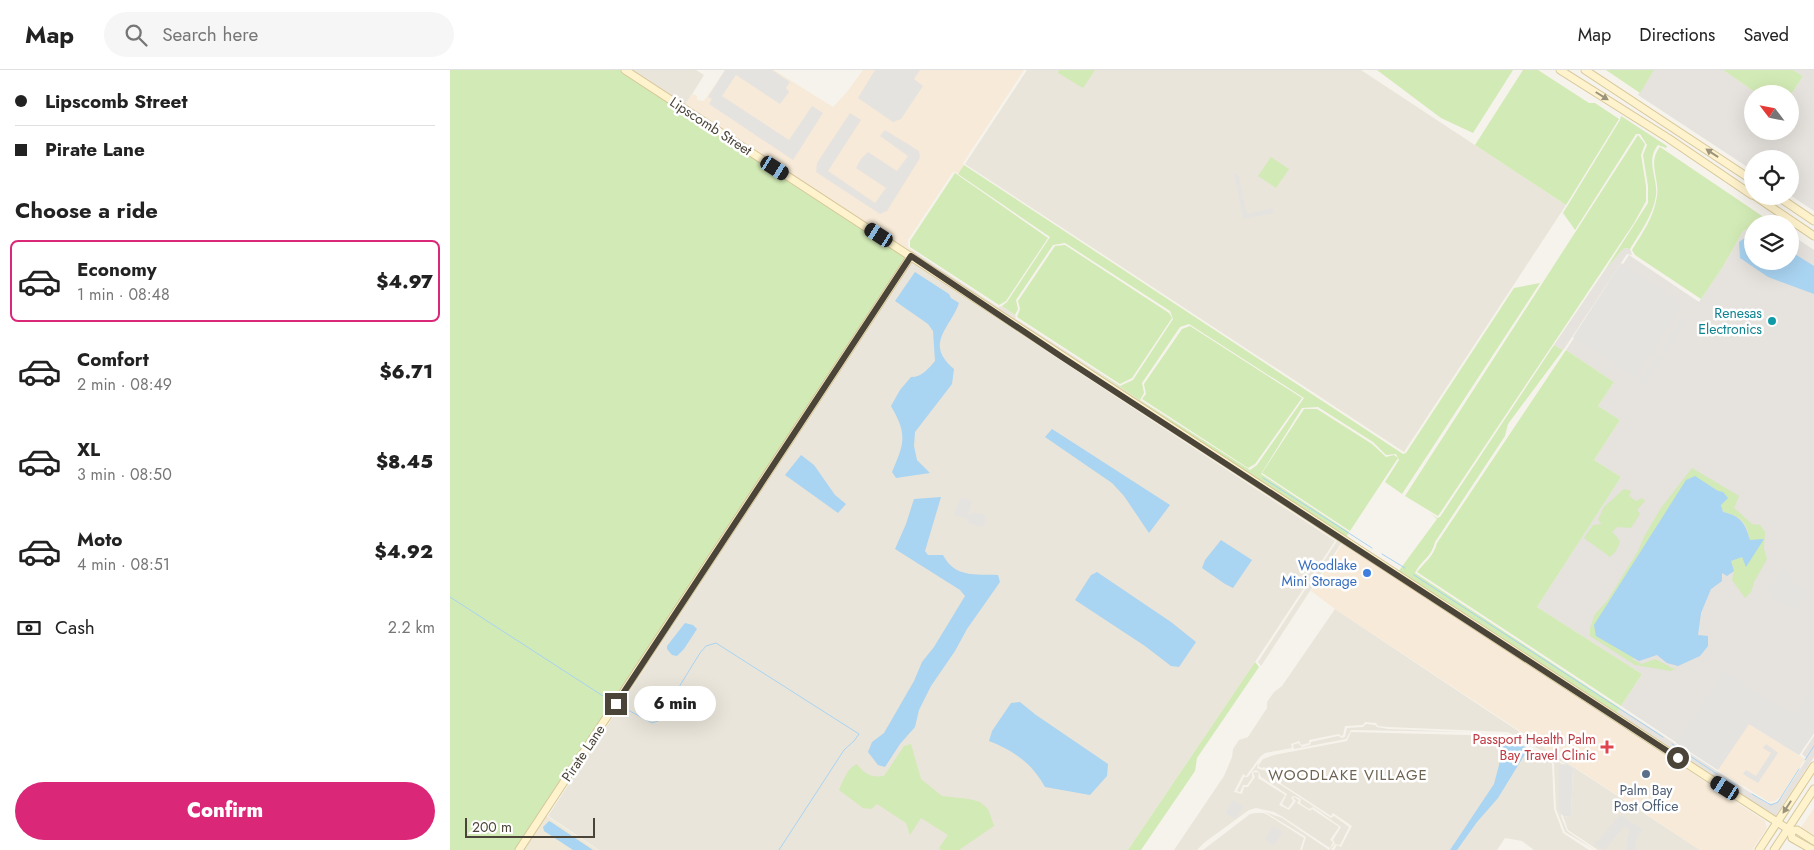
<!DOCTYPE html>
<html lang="en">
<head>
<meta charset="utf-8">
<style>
	body { margin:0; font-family:Jost,sans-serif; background:#f6f6f6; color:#222; height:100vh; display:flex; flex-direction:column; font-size:19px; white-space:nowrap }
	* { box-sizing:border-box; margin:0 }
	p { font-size:16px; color:#767676 }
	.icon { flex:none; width:28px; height:28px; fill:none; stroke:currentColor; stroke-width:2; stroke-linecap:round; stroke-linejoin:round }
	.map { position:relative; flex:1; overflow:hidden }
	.drawer { display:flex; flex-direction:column; background:#fff; width:450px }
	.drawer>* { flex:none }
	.guide { display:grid; align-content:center; height:110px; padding:0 15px; background:#fff }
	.needle { width:32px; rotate:302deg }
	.fabs { position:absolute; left:1294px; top:15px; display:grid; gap:10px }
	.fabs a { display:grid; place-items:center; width:55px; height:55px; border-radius:50%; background:#fff; box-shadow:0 5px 20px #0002; font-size:25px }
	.scale { position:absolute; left:15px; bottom:12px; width:130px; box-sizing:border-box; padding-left:5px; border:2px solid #4b4439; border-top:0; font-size:14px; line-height:18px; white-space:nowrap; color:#4b4439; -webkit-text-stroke:4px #fff; paint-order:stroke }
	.end { position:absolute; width:22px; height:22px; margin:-11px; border:6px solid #4b4439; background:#fff; box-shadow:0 0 0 2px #fff }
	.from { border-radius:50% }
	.bubble { position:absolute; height:35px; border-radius:18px; background:#fff; box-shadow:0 5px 20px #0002; font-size:16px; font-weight:800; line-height:35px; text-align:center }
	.car { position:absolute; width:15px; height:30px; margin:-15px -8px; border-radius:6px; box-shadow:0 0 4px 1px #0007; background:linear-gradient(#222 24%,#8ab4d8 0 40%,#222 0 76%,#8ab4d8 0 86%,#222 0) }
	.guide b { display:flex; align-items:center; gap:18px; height:48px; font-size:19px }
	.guide b+b { border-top:1px solid #e0e0e0 }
	.guide i { width:12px; height:12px; background:#222 }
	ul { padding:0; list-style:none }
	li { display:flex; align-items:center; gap:15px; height:82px; margin:0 10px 8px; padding:0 5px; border:2px solid transparent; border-radius:8px }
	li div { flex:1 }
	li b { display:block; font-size:19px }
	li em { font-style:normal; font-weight:800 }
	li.current { border-color:#db2777 }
	li>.icon { width:45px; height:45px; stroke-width:1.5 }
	h2 { padding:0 15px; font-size:22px; line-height:60px }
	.pay { display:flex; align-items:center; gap:12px; height:55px; padding:0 15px; font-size:19px }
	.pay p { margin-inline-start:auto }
	.button { display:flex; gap:10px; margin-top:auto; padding:10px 15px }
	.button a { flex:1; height:58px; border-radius:30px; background:#db2777; color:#fff; font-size:20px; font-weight:800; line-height:58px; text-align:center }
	header { display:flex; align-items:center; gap:30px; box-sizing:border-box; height:70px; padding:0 25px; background:#fff; border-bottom:1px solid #e0e0e0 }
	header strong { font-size:24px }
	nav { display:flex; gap:28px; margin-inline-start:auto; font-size:18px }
	.search { width:350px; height:45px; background:#f6f6f6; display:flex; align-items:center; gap:12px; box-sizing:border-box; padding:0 18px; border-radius:28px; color:#767676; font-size:19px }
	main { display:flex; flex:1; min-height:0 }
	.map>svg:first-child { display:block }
	.residential { fill:#eae5da }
	.commercial { fill:#f7ead8 }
	.industrial { fill:#e6e2dd }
	.education { fill:#efe8d6 }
	.green { fill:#d2eab5; fill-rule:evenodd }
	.parking { fill:#e5e3e0 }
	.water { fill:#a9d4f2 }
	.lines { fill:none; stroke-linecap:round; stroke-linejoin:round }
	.stream { stroke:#a9d4f2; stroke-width:1 }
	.secondary-casing { stroke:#d6c79b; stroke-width:9 }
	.secondary { stroke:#fff3cd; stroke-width:7 }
	.oneway { fill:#9c937c }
	.route { stroke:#4b4439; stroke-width:6 }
	.culture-dot { fill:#0f9aa8; stroke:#fff; stroke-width:2 }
	.shop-dot { fill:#3f7fe0; stroke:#fff; stroke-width:2 }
	.health-dot { fill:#e0444e; stroke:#fff; stroke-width:2 }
	.service-dot { fill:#5c6f8a; stroke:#fff; stroke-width:2 }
	.labels { text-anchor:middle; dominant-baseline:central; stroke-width:5; stroke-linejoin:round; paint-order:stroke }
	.street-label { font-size:14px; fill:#4b4439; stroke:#fff }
	.culture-label { font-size:14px; fill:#0d838f; stroke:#fff; text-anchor:end }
	.shop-label { font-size:14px; fill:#366cbe; stroke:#fff; text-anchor:end }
	.health-label { font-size:14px; fill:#be3a42; stroke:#fff; text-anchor:end }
	.service-label { font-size:14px; fill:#4e5e75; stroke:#fff }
	.neighbourhood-label { font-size:15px; letter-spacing:1px; fill:#6e6250; stroke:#fff }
</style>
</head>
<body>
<header>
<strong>Map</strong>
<div class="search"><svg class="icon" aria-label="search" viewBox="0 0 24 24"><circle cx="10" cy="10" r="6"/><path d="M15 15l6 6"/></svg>Search here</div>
<nav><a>Map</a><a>Directions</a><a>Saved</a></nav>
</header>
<main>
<section class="drawer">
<div class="guide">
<b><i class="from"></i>Lipscomb Street</b>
<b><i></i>Pirate Lane</b>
</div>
<h2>Choose a ride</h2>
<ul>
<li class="current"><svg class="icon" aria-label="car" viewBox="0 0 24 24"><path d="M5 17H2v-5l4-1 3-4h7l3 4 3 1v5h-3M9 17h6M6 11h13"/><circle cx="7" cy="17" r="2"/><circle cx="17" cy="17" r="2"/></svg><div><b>Economy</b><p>1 min · 08:48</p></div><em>$4.97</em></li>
<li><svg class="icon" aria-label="car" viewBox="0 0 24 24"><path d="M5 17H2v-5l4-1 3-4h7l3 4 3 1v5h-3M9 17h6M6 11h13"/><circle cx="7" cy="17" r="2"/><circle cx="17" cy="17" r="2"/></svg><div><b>Comfort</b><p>2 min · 08:49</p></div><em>$6.71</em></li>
<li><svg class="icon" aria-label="car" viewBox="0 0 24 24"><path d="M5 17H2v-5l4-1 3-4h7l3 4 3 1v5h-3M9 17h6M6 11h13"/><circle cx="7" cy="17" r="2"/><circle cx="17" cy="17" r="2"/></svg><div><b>XL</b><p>3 min · 08:50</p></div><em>$8.45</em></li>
<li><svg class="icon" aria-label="car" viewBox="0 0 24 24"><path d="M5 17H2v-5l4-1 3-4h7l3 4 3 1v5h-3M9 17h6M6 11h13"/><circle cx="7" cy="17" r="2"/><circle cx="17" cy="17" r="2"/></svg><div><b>Moto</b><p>4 min · 08:51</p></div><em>$4.92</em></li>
</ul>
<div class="pay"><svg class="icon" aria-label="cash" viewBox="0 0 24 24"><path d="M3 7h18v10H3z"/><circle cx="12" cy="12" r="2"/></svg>Cash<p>2.2 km</p></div>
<div class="button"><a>Confirm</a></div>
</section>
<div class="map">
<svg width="1364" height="780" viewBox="0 0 1364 780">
	<rect width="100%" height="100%" fill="#f6f3ec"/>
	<g class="residential">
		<polygon points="179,0 246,0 254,5 234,37"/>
		<polygon points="577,0 911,0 1116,135 954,382 515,94"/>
		<polygon points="465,182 548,237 552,236 565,245 566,249 636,294 887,463 463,185"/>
		<polygon points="461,192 885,471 805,592 678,780 149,780 98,746"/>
		<polygon points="637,306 892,472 811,596 808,592 887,471"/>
		<polygon points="885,539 1041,643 1250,780 1148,780 1118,760 1113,746 1121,747 1123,698 1058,662 938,657 928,656 926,653 915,652 913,655 895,656 893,665 891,666 889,664 859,670 859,673 851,675 849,671 841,674 842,678 815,683 810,687 796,706 793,704 784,722 792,724 794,717 798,717 805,707 803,703 806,702 809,703 808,708 835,725 829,735 839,740 846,731 843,728 844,727 849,730 847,733 860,741 862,739 889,757 880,770 883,772 880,778 833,747 824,742 806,738 799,740 755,772 747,780 724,780 774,706 782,687 783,679 789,670 798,667 817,638 817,632 824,622 832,616"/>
		<polygon points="916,654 925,655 927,657 938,659 1018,662 901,660 896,669 844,679 843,675 848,673 852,677 860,675 861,672 888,666 892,668 895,667 897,658 913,657"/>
		<polygon points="901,662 1056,666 1098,689 1102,694 1104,739 1113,763 1139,780 1084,780 1072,771 1055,768 1047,780 884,780 887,775 891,777 902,756 883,743 881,746 829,712 830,708 814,697 812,698 808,696 813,689 824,685 897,671"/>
		<polygon points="1052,664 1058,664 1121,699 1111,746 1117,761 1145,780 1115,762 1106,739 1104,693 1099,687 1057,664"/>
		<polygon points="808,693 807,698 812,700 814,700 828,709 828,713 881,748 884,746 899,757 890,775 885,774 881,780 852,780 856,767 815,742 832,748 879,780 885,773 883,770 891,757 863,737 859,739 850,733 851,729 844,726 841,727 843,731 838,738 832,734 837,724 811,707 809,702 806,700 802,702 802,708 797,715 793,715 790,722 787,721 794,707 798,707"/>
		<polygon points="805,743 814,743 821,747 854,768 850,780 753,780 800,744"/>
	</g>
	<g class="commercial">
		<polygon points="275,0 324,0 383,37 397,22 413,0 574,0 513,93 514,95 509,103 503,102 458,170 458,177 465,182 463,185 234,37 242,24 247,26 247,30 254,31"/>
		<polygon points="893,473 1315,751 1317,758 1302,780 1250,780 885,539 861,521"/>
		<polygon points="1299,654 1355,689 1331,726 1325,731 1319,732 1268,700"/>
		<polygon points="1364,738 1364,768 1350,759"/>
	</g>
	<g class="industrial">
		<polygon points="1204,0 1273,0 1308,24 1302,24 1302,61 1340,61 1340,26 1353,6 1343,0 1364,0 1364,141 1340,125 1340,89 1302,89 1302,100 1188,25"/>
		<polygon points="1302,157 1302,191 1340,191 1340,164 1364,180 1364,663 1349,685 1299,654 1268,700 1171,636 1192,604 1087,537 1171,407 1144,390 1170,350 1148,336 1164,312 1116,280 1179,185 1249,232 1272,198 1293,161"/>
		<polygon points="1174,178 1180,179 1182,185 1177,184 1114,279 1113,280 1104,275 1155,200"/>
		<polygon points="1170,638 1318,734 1326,733 1332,727 1356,690 1356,688 1352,684 1364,666 1364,687 1325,747 1166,644"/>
	</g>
	<polygon class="education" points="95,745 148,780 72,780"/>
	<g class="green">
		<polygon points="0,0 175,0 461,186 69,780 0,780"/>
		<polygon points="609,0 645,0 633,18 608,3"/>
		<polygon points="927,0 1063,0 1023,63 991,48"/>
		<polygon points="1073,0 1088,0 1139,33 1145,33 1169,49 1116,135 1025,75"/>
		<polygon points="1156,0 1204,0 1190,23"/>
		<polygon points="1273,0 1343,0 1353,6 1340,26 1340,24 1308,24"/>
		<path d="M1171 46 1217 76 1216 78 1208 75C1195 91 1208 108 1206 125 1203 146 1190 162 1180 179L1174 178 1155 200 1198 133V116L1193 85 1197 75 1190 64H1186L1125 160 1113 143 1170 50Z"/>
		<polygon points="1188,65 1195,74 1191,85 1196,116 1196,131 1184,153 988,446 955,426"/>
		<path d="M1210 77 1318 150 1310 154H1302V157L1293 161 1272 198 1251 229 1185 185 1182 180C1193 162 1204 147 1207 126 1210 109 1197 93 1210 77Z"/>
		<polygon points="821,87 839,99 826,118 808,106"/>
		<path d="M514 95 953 384 956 383 1064 218 1090 213 952 424 935 412 949 390 946 384 936 385 923 372 868 337 852 338 811 404 899 462 895 469 636 294 670 316 683 310 723 249 720 241 615 173 603 175 566 230 568 239 565 245 552 236 557 232 600 167 508 104ZM739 254 854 328 807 395 800 400 690 330 694 323 692 313 730 257Z"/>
		<polygon points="505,103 598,168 556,231 549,235 460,177 460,171"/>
		<polygon points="615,175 719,243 722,248 682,308 670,314 567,247 570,239 568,231 605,176"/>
		<polygon points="740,256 852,328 805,394 798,398 692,329 696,324 694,314 732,259"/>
		<path d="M1104 275 1113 280 1058 354 1055 366 985 472C981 488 972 489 965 503L1170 638 1166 644 948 502 987 449 980 443 987 448 990 447Z"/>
		<path d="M1116 280 1164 312 1148 336 1170 350 1144 390 1171 407 1087 537 1192 604 1171 636 967 502C975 492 984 486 987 473Z"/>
		<polygon points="854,339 867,339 922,374 936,387 944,385 948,388 900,461 812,403"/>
		<path d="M1242 398 1289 426 1284 438 1302 454 1310 455 1315 462 1314 479 1317 489 1304 512 1301 522 1295 528 1282 510 1284 501 1281 491 1292 487 1296 496C1300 471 1305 448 1273 442L1268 421 1245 407 1236 411 1151 544 1192 582 1182 589 1192 594 1205 589 1224 599 1229 597 1221 601 1185 595 1140 566V558L1145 544 1157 531 1188 481 1195 465 1211 438Z"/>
		<polygon points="1174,419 1181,421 1179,426 1186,431 1192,428 1195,431 1187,440 1190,444 1181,458 1167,457 1162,462 1167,467 1170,472 1166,481 1160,487 1134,468 1143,455 1152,454 1148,450 1154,437"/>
		<polygon points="805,592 809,597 747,688 745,701 691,780 678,780"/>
		<path d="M461 674 471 709 492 726 519 729 530 732 538 739 544 756 509 780H492L489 778 498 765 471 748 460 765 456 753 427 734 421 739 413 738 389 720C393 711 397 698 407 694 414 704 422 708 434 706L454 676Z"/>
	</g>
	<g class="parking">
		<polygon points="275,0 322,0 340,12 336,18 339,22 330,34 286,5 272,26 339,70 362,36 373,43 343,90 259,34 262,29 258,27"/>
		<polygon points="425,0 470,0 464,9 473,16 451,49 443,52 408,28"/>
		<polygon points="400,43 411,50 378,101 425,133 436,118 406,98 411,89 418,82 447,101 458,86 430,66 435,60 469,81 470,88 437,141 430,144 366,102 367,93"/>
		<polygon points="788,103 797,144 823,138 824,143 793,149 784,104"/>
		<polygon points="1171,193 1234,234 1185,308 1123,267"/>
		<polygon points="1233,245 1239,248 1217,280 1212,277"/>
		<polygon points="1209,282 1214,285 1193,317 1187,313"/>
		<polygon points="510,428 522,430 518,444 522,445 522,442 536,445 535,449 537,450 532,457 517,453 518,449 504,445"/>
		<polygon points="1331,499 1342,506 1340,509 1359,521 1348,539 1339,534 1336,537 1321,527 1323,524 1317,520"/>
		<polygon points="1273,601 1345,646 1364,616 1364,663 1349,685 1299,654 1268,700 1226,673"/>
		<polygon points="1316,674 1328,683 1308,713 1293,704 1296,700 1306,706 1321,683 1313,678"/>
		<polygon points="1116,694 1123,698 1121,747 1113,746 1109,741 1109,695"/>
		<polygon points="783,730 794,736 785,749 775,743"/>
		<polygon points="1170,745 1192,759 1186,770 1186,780 1176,780 1179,760 1176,757 1173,758 1154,780 1144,775"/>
		<polygon points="823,756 833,762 824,776 815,769"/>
	</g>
	<g class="water">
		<polygon points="1302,164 1302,191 1340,191 1340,181 1364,196 1364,224 1318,207 1290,188 1289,172 1299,165"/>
		<path d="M465 202 499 224 501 228 509 233C500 259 474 273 504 299L502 314 465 362 464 376 467 390 480 403 446 408 442 402C454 374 458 365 441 336L450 320 461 307C472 307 478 299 485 291L483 261 478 254 445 231Z"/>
		<polygon points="602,359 720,435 699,463 674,426 662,413 595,367"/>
		<polygon points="351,385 364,395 385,425 396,434 388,443 335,405"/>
		<path d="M1245 406 1268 421 1273 422 1278 428 1271 435 1273 442C1291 446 1295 453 1300 470L1314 469 1296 497 1292 487 1281 491 1284 501 1277 506 1272 503V511L1261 519 1251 543 1248 565 1258 566V576L1250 586 1228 596 1217 593 1207 585 1189 591 1146 566 1144 555 1236 410Z"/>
		<path d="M491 427 475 481 478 485H493C505 508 525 504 548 505L550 512 517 559 505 581 481 616 469 640 465 657 450 674 435 697 428 695 418 682 422 672 434 663 464 611 472 592 484 577 515 526 510 520 445 479 456 454 464 429Z"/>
		<polygon points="771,470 802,490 783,518 775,514 752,498 755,490"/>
		<polygon points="647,502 721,552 746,572 729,597 721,596 695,576 625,530 641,505"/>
		<polygon points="235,553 243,555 247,559 234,579 227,586 222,585 217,579 217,576"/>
		<path d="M570 632 586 645 658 694 657 706 640 725 595 717C582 693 564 681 539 671L542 661 561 633Z"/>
		<polygon points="1054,672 1076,677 1075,684 1048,728 1027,752 1007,780 1000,780 1044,714 1049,695 1052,676"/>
		<polygon points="99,751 101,752 143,780 123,780 94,761 93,757"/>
	</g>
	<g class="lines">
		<g class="stream">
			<polyline points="813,408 922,478"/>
			<polyline points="932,484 955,498"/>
			<polyline points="964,505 1213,667"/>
			<polyline points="0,527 153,626"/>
			<polyline points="176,639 202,653 208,651 250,583 256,576 266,573 409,664 404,671 394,680 329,780"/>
			<polyline points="1222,674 1267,704"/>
			<polyline points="1355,690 1364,676"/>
			<polyline points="1273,708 1286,715"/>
			<polyline points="1302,724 1321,735 1328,732 1349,699"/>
		</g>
		<defs>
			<g id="secondary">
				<polyline points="175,0 1265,712 1341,761 1347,760 1364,771"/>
				<polyline points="1110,0 1218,68 1302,125"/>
				<polyline points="1135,0 1302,110"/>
				<polyline points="1305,126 1364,166"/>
				<polyline points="1327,126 1364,151"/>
				<polyline points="1341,761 1342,768 1363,780"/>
				<polyline points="69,780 461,186"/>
				<polyline points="1309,780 1364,696"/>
				<polyline points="1324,780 1364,719"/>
			</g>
		</defs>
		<use href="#secondary" class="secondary-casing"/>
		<use href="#secondary" class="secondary"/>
	</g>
	<defs><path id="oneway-solid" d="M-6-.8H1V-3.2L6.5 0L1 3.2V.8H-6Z" transform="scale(1.25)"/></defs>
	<g class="oneway">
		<use href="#oneway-solid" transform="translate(1152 26) rotate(32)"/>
		<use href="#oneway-solid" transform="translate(1262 83) rotate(-146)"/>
		<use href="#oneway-solid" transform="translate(1337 737) rotate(123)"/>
	</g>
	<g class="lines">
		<polyline class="route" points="166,634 461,186 612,287 1228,688"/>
	</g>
	<circle class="culture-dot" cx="1322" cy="251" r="5"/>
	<circle class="shop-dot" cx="917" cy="503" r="5"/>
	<path class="health-dot" d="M1154.5 669.5h5v5h5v5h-5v5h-5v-5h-5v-5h5z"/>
	<circle class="service-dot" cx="1196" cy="704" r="5"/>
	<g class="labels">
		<g class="street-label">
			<text transform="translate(261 56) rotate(33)">Lipscomb Street</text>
			<text transform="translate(133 683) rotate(-56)">Pirate Lane</text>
		</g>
		<g class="culture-label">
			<text x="1312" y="243">Renesas<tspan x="1312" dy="16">Electronics</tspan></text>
		</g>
		<g class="shop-label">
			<text x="907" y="495">Woodlake<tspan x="907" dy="16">Mini Storage</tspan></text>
		</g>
		<g class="health-label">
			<text x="1146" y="669">Passport Health Palm<tspan x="1146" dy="16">Bay Travel Clinic</tspan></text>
		</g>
		<g class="service-label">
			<text x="1196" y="720">Palm Bay<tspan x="1196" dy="16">Post Office</tspan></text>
		</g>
		<g class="neighbourhood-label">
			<text x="898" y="705">WOODLAKE VILLAGE</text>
		</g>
	</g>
</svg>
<div class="fabs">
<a><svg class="needle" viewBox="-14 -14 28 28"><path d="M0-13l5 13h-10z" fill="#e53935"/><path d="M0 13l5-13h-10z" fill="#767676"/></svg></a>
<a><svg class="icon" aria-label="locate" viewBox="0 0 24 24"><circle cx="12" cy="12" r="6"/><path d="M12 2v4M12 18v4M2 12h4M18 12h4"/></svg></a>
<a><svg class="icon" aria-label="layers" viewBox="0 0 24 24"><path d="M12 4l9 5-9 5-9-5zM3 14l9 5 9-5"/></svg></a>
</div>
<div class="scale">200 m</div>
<i class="end from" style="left:1228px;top:688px"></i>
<i class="end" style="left:166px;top:634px"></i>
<div class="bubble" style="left:184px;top:616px;width:82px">6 min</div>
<i class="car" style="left:325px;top:98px;rotate:123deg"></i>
<i class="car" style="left:429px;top:165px;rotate:303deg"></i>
<i class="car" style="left:1275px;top:718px;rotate:302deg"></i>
</div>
</main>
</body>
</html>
